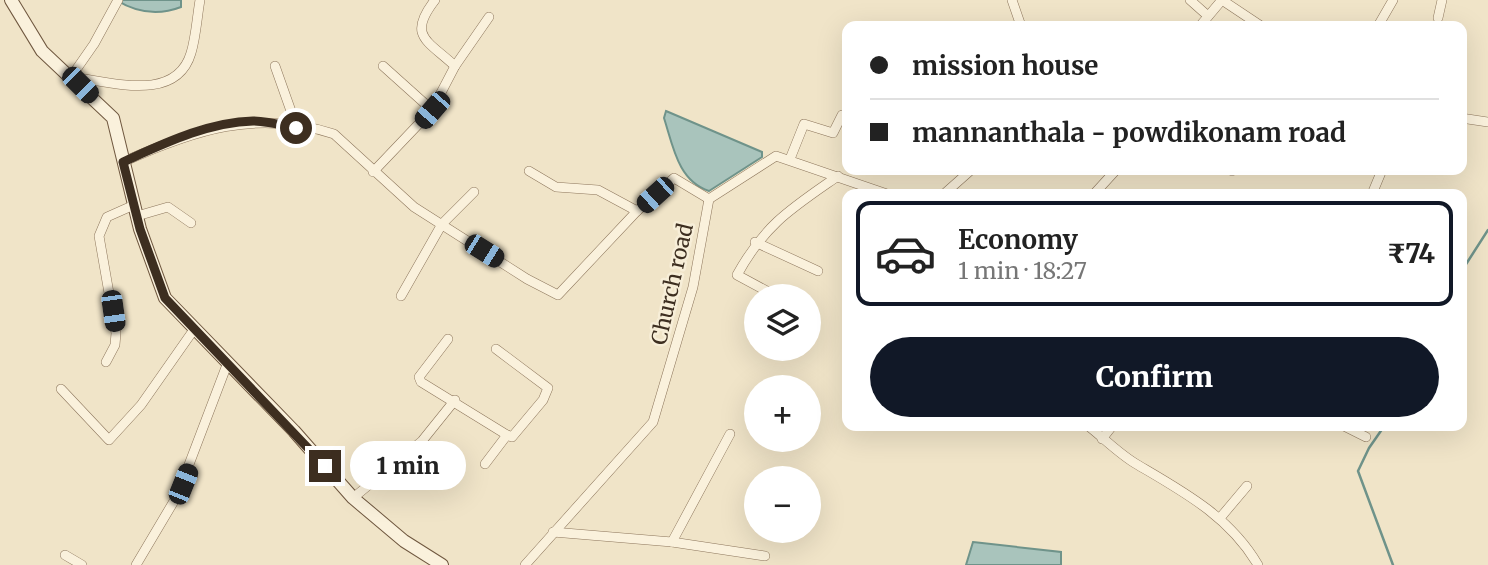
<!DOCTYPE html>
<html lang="en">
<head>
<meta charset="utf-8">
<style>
	body { margin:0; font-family:Merriweather,serif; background:#f6f6f6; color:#222; height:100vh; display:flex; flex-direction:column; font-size:26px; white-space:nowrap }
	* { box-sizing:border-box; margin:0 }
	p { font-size:23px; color:#767676 }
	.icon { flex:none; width:38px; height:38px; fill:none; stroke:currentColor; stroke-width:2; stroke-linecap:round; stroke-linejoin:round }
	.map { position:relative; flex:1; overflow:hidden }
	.details { position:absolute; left:842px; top:189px; width:625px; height:242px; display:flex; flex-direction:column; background:#fff; border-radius:14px; box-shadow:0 7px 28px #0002 }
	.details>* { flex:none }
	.hud { position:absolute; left:842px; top:21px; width:625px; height:154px; border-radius:14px; box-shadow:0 7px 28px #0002; display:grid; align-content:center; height:154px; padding:0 28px; background:#fff }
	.controls { position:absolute; left:744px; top:284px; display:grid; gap:14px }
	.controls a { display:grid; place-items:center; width:77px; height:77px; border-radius:50%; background:#fff; box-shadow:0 7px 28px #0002; font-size:35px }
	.end { position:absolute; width:32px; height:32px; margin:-16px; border:9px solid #3d2e20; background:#fff; box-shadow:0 0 0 4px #fff }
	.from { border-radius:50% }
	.bubble { position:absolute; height:49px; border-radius:24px; background:#fff; box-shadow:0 7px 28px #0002; font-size:23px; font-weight:800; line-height:49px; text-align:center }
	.car { position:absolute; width:21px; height:42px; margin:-21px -10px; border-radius:9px; box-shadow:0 0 5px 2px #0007; background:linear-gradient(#222 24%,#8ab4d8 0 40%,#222 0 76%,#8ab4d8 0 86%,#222 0) }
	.hud b { display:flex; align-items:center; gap:24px; height:66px; font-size:26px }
	.hud b+b { border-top:2px solid #e0e0e0 }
	.hud i { width:18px; height:18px; background:#222 }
	ul { padding:12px 0 0; list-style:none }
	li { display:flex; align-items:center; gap:21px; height:105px; margin:0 14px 10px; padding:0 14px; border:4px solid transparent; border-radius:14px }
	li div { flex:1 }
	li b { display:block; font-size:26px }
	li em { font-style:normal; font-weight:800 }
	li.selected { border-color:#111827 }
	li>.icon { width:63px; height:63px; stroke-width:1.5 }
	.action { display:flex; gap:14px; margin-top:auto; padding:14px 28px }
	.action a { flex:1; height:80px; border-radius:42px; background:#111827; color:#fff; font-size:28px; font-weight:800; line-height:80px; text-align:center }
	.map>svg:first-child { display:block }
	.water { fill:#a9c4bc; stroke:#6f938a; stroke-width:2 }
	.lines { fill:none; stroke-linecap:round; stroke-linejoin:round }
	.stream { stroke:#6f938a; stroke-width:2.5 }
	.street-casing { stroke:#8d765c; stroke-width:10 }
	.secondary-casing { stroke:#6f573f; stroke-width:14 }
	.street { stroke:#faf1dc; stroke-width:9 }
	.secondary { stroke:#faf1dc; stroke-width:12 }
	.route { stroke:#3d2e20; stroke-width:9 }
	.labels { text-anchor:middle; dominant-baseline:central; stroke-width:5; stroke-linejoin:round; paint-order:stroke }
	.street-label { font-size:21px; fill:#3d2e20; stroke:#f7eed8 }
</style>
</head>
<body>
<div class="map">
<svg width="1488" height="565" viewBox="0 0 1488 565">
	<rect width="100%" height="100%" fill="#f0e4c8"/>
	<g class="water">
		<path d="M116 0H181V7C158 16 137 13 116 0Z"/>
		<path d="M666 111 762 152V157L709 191C678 181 673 146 664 118Z"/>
		<polygon points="973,542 1061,552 1061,565 966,565"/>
	</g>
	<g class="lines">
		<g class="stream">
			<polyline points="1461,272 1488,230"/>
			<polyline points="1385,425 1369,448 1358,471 1393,565"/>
		</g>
		<defs>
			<g id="street">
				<path d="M118 0 94 44 71 77C109 81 176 104 191 53 196 37 197 17 200 0"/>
				<path d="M435 0C407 36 427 40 455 66"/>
				<polyline points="1012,0 1021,26"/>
				<polyline points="1190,0 1208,16"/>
				<polyline points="1222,0 1261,26"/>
				<polyline points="1438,18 1442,0"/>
				<polyline points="1200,26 1221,1"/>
				<polyline points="1378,26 1393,0"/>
				<polyline points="275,66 297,128"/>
				<polyline points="383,66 432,110"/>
				<polyline points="1461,118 1488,122"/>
				<polyline points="790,159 804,124 833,133 842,115"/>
				<path d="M123 162C194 130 256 109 334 134L414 207 527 279 558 295 637 211 674 178 709 199"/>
				<polyline points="1231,170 1232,171"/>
				<polyline points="529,171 556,187 598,190 637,211"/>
				<polyline points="373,172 432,110 455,66 489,17"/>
				<polyline points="944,194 971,170"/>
				<polyline points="1094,194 1116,170"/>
				<polyline points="1372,194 1382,170"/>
				<polyline points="709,199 776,156 887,194"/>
				<polyline points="137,216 168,207 191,223"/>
				<polyline points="755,242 818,271"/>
				<polyline points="401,296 442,224 474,192"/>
				<path d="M776 296 737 275C765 224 792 208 838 176"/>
				<polyline points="448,339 419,377 421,382 507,435 485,464"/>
				<polyline points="496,349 548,388 543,400 512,437 507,435"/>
				<polyline points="106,362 115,345 116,333 99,236 107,217 134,205"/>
				<polyline points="61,389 109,440 141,405 195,328"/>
				<path d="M1087 425C1104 438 1120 455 1138 465 1184 492 1230 517 1258 565"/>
				<polyline points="1342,425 1366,437"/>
				<polyline points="1102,439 1113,425"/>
				<polyline points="353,498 422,441 455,400"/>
				<polyline points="1220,518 1247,486"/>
				<polyline points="553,532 672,542 765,556"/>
				<polyline points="672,542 730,434"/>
				<polyline points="65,555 82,565"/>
				<polyline points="136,565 177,496 228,362"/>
				<polyline points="525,565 653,422 693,287 709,199"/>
			</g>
			<polyline id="secondary" points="11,0 42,51 113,118 140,229 165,298 294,431 353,498 404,541 442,565"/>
		</defs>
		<use href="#street" class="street-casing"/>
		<use href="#secondary" class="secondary-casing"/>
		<use href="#street" class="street"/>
		<use href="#secondary" class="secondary"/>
	</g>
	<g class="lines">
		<path class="route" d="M296 128C282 125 267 121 253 121 208 122 163 144 123 162L140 229 165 298 325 466"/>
	</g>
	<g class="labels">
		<g class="street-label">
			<text transform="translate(672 284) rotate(-77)">Church road</text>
		</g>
	</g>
</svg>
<div class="controls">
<a><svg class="icon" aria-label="layers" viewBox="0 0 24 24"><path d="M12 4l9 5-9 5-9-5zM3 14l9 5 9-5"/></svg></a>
<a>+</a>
<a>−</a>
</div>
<i class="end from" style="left:296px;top:128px"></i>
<i class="end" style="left:325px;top:466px"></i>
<div class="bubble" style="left:350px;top:441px;width:116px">1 min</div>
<i class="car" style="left:80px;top:85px;rotate:135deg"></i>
<i class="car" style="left:432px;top:110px;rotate:221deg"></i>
<i class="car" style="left:655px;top:195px;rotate:228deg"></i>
<i class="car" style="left:484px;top:251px;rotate:122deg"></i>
<i class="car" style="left:113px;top:311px;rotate:172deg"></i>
<i class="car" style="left:183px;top:484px;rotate:22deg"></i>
<div class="hud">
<b><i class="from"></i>mission house</b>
<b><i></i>mannanthala - powdikonam road</b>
</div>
<section class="details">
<ul>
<li class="selected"><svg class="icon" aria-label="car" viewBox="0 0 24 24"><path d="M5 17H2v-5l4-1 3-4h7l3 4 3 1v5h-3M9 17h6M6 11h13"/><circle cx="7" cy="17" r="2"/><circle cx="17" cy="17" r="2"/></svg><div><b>Economy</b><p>1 min · 18:27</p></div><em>₹74</em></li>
</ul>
<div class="action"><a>Confirm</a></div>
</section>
</div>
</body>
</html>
